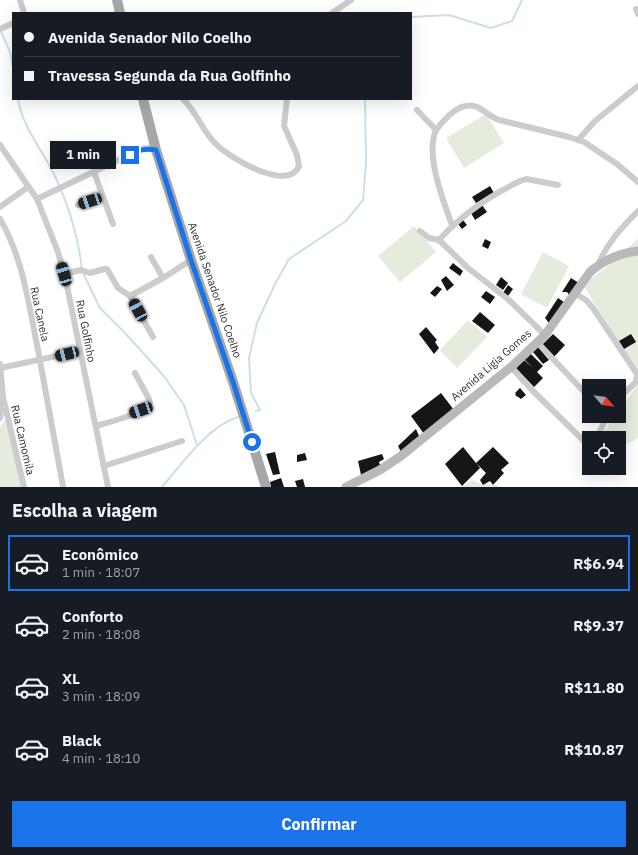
<!DOCTYPE html>
<html lang="pt">
<head>
<meta charset="utf-8">
<style>
	body { margin:0; font-family:"IBM Plex Sans",sans-serif; background:#20242c; color:#f1f3f6; height:100vh; display:flex; flex-direction:column; font-size:15px; white-space:nowrap }
	* { box-sizing:border-box; margin:0 }
	p { font-size:13px; color:#9ea1a6 }
	.icon { flex:none; width:22px; height:22px; fill:none; stroke:currentColor; stroke-width:2; stroke-linecap:round; stroke-linejoin:round }
	.map { position:relative; height:487px; overflow:hidden }
	.sheet { display:flex; flex-direction:column; background:#171b24; flex:1 }
	.sheet>* { flex:none }
	.top-card { position:absolute; left:12px; top:12px; width:400px; height:88px; border-radius:0px; box-shadow:0 4px 16px #0002; display:grid; align-content:center; height:88px; padding:0 12px; background:#171b24 }
	.needle { width:26px; rotate:119deg }
	.controls { position:absolute; left:582px; top:379px; display:grid; gap:8px }
	.controls a { display:grid; place-items:center; width:44px; height:44px; border-radius:0px; background:#171b24; box-shadow:0 4px 16px #0002; font-size:20px }
	.end { position:absolute; width:18px; height:18px; margin:-9px; border:5px solid #1a73e8; background:#fff; box-shadow:0 0 0 2px #fff }
	.from { border-radius:50% }
	.bubble { position:absolute; height:28px; border-radius:0px; background:#171b24; box-shadow:0 4px 16px #0002; font-size:13px; font-weight:800; line-height:28px; text-align:center }
	.car { position:absolute; width:12px; height:24px; margin:-12px -6px; border-radius:5px; box-shadow:0 0 3px 1px #0007; background:linear-gradient(#222 24%,#8ab4d8 0 40%,#222 0 76%,#8ab4d8 0 86%,#222 0) }
	.top-card b { display:flex; align-items:center; gap:14px; height:38px; font-size:15px }
	.top-card b+b { border-top:1px solid #363941 }
	.top-card i { width:10px; height:10px; background:#f1f3f6 }
	ul { padding:0; list-style:none }
	li { display:flex; align-items:center; gap:12px; height:56px; margin:0 8px 6px; padding:0 4px; border:2px solid transparent; border-radius:0px }
	li div { flex:1 }
	li b { display:block; font-size:15px }
	li em { font-style:normal; font-weight:800 }
	li.active { border-color:#1a73e8 }
	li>.icon { width:36px; height:36px; stroke-width:1.5 }
	h2 { padding:0 12px; font-size:18px; line-height:48px }
	.action { display:flex; gap:8px; margin-top:auto; padding:8px 12px }
	.action a { flex:1; height:46px; border-radius:0px; background:#1a73e8; color:#fff; font-size:16px; font-weight:800; line-height:46px; text-align:center }
	.map>svg:first-child { display:block }
	.green { fill:#e5ebdd }
	.lines { fill:none; stroke-linecap:round; stroke-linejoin:round }
	.stream { stroke:#cadfea; stroke-width:2 }
	.building { fill:#161616 }
	.street { stroke:#ccc; stroke-width:6 }
	.secondary { stroke:#b9b9b9; stroke-width:9 }
	.primary { stroke:#a7a7a7; stroke-width:10 }
	.route { stroke:#1a73e8; stroke-width:5 }
	.labels { text-anchor:middle; dominant-baseline:central; stroke-width:4; stroke-linejoin:round; paint-order:stroke }
	.street-label { font-size:11px; fill:#2f2f2f; stroke:#fff }
</style>
</head>
<body>
<div class="map">
<svg width="638" height="487" viewBox="0 0 638 487">
	<rect width="100%" height="100%" fill="#fff"/>
	<g class="green">
		<polygon points="486,114 504,143 464,168 446,138"/>
		<polygon points="414,226 436,252 400,282 378,256"/>
		<polygon points="638,239 638,373 583,285 608,266"/>
		<polygon points="543,252 569,266 547,308 521,294"/>
		<polygon points="468,320 487,337 457,368 440,350"/>
		<polygon points="638,384 638,438 619,449 619,438 600,438 615,416 619,416 619,411"/>
		<polygon points="5,420 7,420 21,487 0,487 0,427"/>
		<polygon points="473,480 483,485 497,485 499,487 461,487"/>
	</g>
	<g class="lines">
		<g class="stream">
			<polyline points="411,17 449,15 491,28 512,21 522,0"/>
			<polyline points="0,29 10,52 13,68"/>
			<path d="M18 99C22 126 42 150 54 174 68 203 78 236 82 269"/>
			<polyline points="83,273 100,308 125,333 163,375 184,405 197,445"/>
			<polyline points="256,411 260,410 251,393 249,358 257,323 275,284 289,259 346,221 363,200 366,163 365,99"/>
			<path d="M162 487C182 464 208 426 238 417"/>
		</g>
	</g>
	<g class="building">
		<polygon points="490,186 494,193 476,203 472,197"/>
		<polygon points="482,205 487,212 475,220 471,213"/>
		<polygon points="463,220 467,225 462,229 458,224"/>
		<polygon points="485,239 491,242 488,249 482,246"/>
		<polygon points="453,263 463,271 460,276 449,268"/>
		<polygon points="446,276 454,285 447,291 441,280"/>
		<polygon points="501,277 508,283 503,290 496,285"/>
		<polygon points="571,278 579,283 570,296 567,292 562,292"/>
		<polygon points="508,285 513,289 508,296 503,293"/>
		<polygon points="437,286 442,289 435,297 430,293"/>
		<polygon points="486,291 495,297 490,304 481,297"/>
		<polygon points="558,298 564,302 549,323 545,318"/>
		<polygon points="480,312 495,325 488,333 472,321"/>
		<polygon points="426,327 437,340 435,342 439,348 434,354 419,334"/>
		<polygon points="553,334 565,345 554,357 542,345"/>
		<polygon points="631,334 636,342 624,349 619,341"/>
		<polygon points="538,347 549,360 543,364 533,352"/>
		<polygon points="530,353 543,366 537,372 543,378 534,387 516,368 524,360 533,368 524,359"/>
		<polygon points="520,388 526,395 521,399 515,395 516,394 515,393"/>
		<polygon points="441,393 454,410 424,434 411,416"/>
		<polygon points="416,429 419,436 401,452 398,446"/>
		<polygon points="463,447 476,463 493,447 509,463 501,470 504,473 493,485 490,481 483,485 480,480 486,473 476,463 480,468 462,486 445,464"/>
		<polygon points="275,452 280,474 273,475 266,454"/>
		<polygon points="305,453 307,460 297,462 297,455"/>
		<polygon points="382,454 384,459 379,462 380,465 361,475 358,461"/>
		<polygon points="281,478 284,487 271,487 270,482"/>
		<polygon points="303,479 305,487 297,487 295,481"/>
	</g>
	<g class="lines">
		<g class="street">
			<polyline points="20,0 24,13"/>
			<polyline points="636,9 638,14"/>
			<polyline points="332,13 351,0"/>
			<polyline points="0,29 13,23"/>
			<path d="M183 99C197 112 202 131 216 144 228 157 288 193 299 166L297 155 284 126 287 99"/>
			<path d="M417 110 436 130C425 155 443 200 452 225"/>
			<path d="M436 130C445 118 461 100 477 107 485 111 491 117 499 120L569 137 584 142 617 164 638 182"/>
			<polyline points="578,140 595,121 638,86"/>
			<polyline points="0,145 37,199 58,252 66,281 108,487"/>
			<polyline points="94,172 113,224"/>
			<polyline points="37,199 141,149 148,148 156,150"/>
			<polyline points="78,205 103,197"/>
			<polyline points="0,207 28,187"/>
			<path d="M0 219C23 258 29 305 38 350 46 395 55 441 63 487"/>
			<polyline points="420,231 429,238 439,240 468,268 509,300 545,335"/>
			<path d="M439 240C462 214 489 196 520 181L526 179 558 185"/>
			<polyline points="151,257 163,278"/>
			<path d="M598 265C607 243 622 227 638 211"/>
			<polyline points="64,274 81,270 90,273 104,269 107,269 118,288 130,296"/>
			<polyline points="574,293 586,300 593,308 637,374 636,382 619,398"/>
			<polyline points="153,337 130,296 163,278 191,260"/>
			<polyline points="537,342 589,397"/>
			<polyline points="0,364 3,397 24,487"/>
			<polyline points="511,367 532,390 586,443 589,444"/>
			<polyline points="0,368 80,351"/>
			<polyline points="0,418 3,400"/>
			<path d="M96 426C107 423 140 414 147 407 150 405 150 402 149 399L135 373"/>
			<polyline points="597,438 607,416"/>
			<polyline points="104,466 182,441"/>
		</g>
		<path class="secondary" d="M346 487 380 470 401 456 511 367 545 335 590 272C604 260 620 253 638 251"/>
		<g class="primary">
			<polyline points="117,0 120,13"/>
			<polyline points="143,99 156,150 191,260 233,382 266,487"/>
		</g>
	</g>
	<g class="lines">
		<path class="route" d="M130 155C139 150 145 148 156 150L191 260 233 382 252 442"/>
	</g>
	<g class="labels">
		<g class="street-label">
			<text transform="translate(215 290) rotate(71)">Avenida Senador Nilo Coelho</text>
			<text transform="translate(40 314) rotate(78)">Rua Canela</text>
			<text transform="translate(86 331) rotate(79)">Rua Golfinho</text>
			<text transform="translate(491 365) rotate(-41)">Avenida Ligia Gomes</text>
			<text transform="translate(23 440) rotate(77)">Rua Camomila</text>
		</g>
	</g>
</svg>
<div class="controls">
<a><svg class="needle" viewBox="-14 -14 28 28"><path d="M0-13l5 13h-10z" fill="#e53935"/><path d="M0 13l5-13h-10z" fill="#9ea1a6"/></svg></a>
<a><svg class="icon" aria-label="locate" viewBox="0 0 24 24"><circle cx="12" cy="12" r="6"/><path d="M12 2v4M12 18v4M2 12h4M18 12h4"/></svg></a>
</div>
<i class="end from" style="left:252px;top:442px"></i>
<i class="end" style="left:130px;top:155px"></i>
<div class="bubble" style="left:50px;top:141px;width:66px">1 min</div>
<i class="car" style="left:90px;top:201px;rotate:252deg"></i>
<i class="car" style="left:64px;top:274px;rotate:344deg"></i>
<i class="car" style="left:138px;top:310px;rotate:331deg"></i>
<i class="car" style="left:67px;top:354px;rotate:257deg"></i>
<i class="car" style="left:141px;top:410px;rotate:251deg"></i>
<div class="top-card">
<b><i class="from"></i>Avenida Senador Nilo Coelho</b>
<b><i></i>Travessa Segunda da Rua Golfinho</b>
</div>
</div>
<section class="sheet">
<h2>Escolha a viagem</h2>
<ul>
<li class="active"><svg class="icon" aria-label="car" viewBox="0 0 24 24"><path d="M5 17H2v-5l4-1 3-4h7l3 4 3 1v5h-3M9 17h6M6 11h13"/><circle cx="7" cy="17" r="2"/><circle cx="17" cy="17" r="2"/></svg><div><b>Econômico</b><p>1 min · 18:07</p></div><em>R$6.94</em></li>
<li><svg class="icon" aria-label="car" viewBox="0 0 24 24"><path d="M5 17H2v-5l4-1 3-4h7l3 4 3 1v5h-3M9 17h6M6 11h13"/><circle cx="7" cy="17" r="2"/><circle cx="17" cy="17" r="2"/></svg><div><b>Conforto</b><p>2 min · 18:08</p></div><em>R$9.37</em></li>
<li><svg class="icon" aria-label="car" viewBox="0 0 24 24"><path d="M5 17H2v-5l4-1 3-4h7l3 4 3 1v5h-3M9 17h6M6 11h13"/><circle cx="7" cy="17" r="2"/><circle cx="17" cy="17" r="2"/></svg><div><b>XL</b><p>3 min · 18:09</p></div><em>R$11.80</em></li>
<li><svg class="icon" aria-label="car" viewBox="0 0 24 24"><path d="M5 17H2v-5l4-1 3-4h7l3 4 3 1v5h-3M9 17h6M6 11h13"/><circle cx="7" cy="17" r="2"/><circle cx="17" cy="17" r="2"/></svg><div><b>Black</b><p>4 min · 18:10</p></div><em>R$10.87</em></li>
</ul>
<div class="action"><a>Confirmar</a></div>
</section>
</body>
</html>
